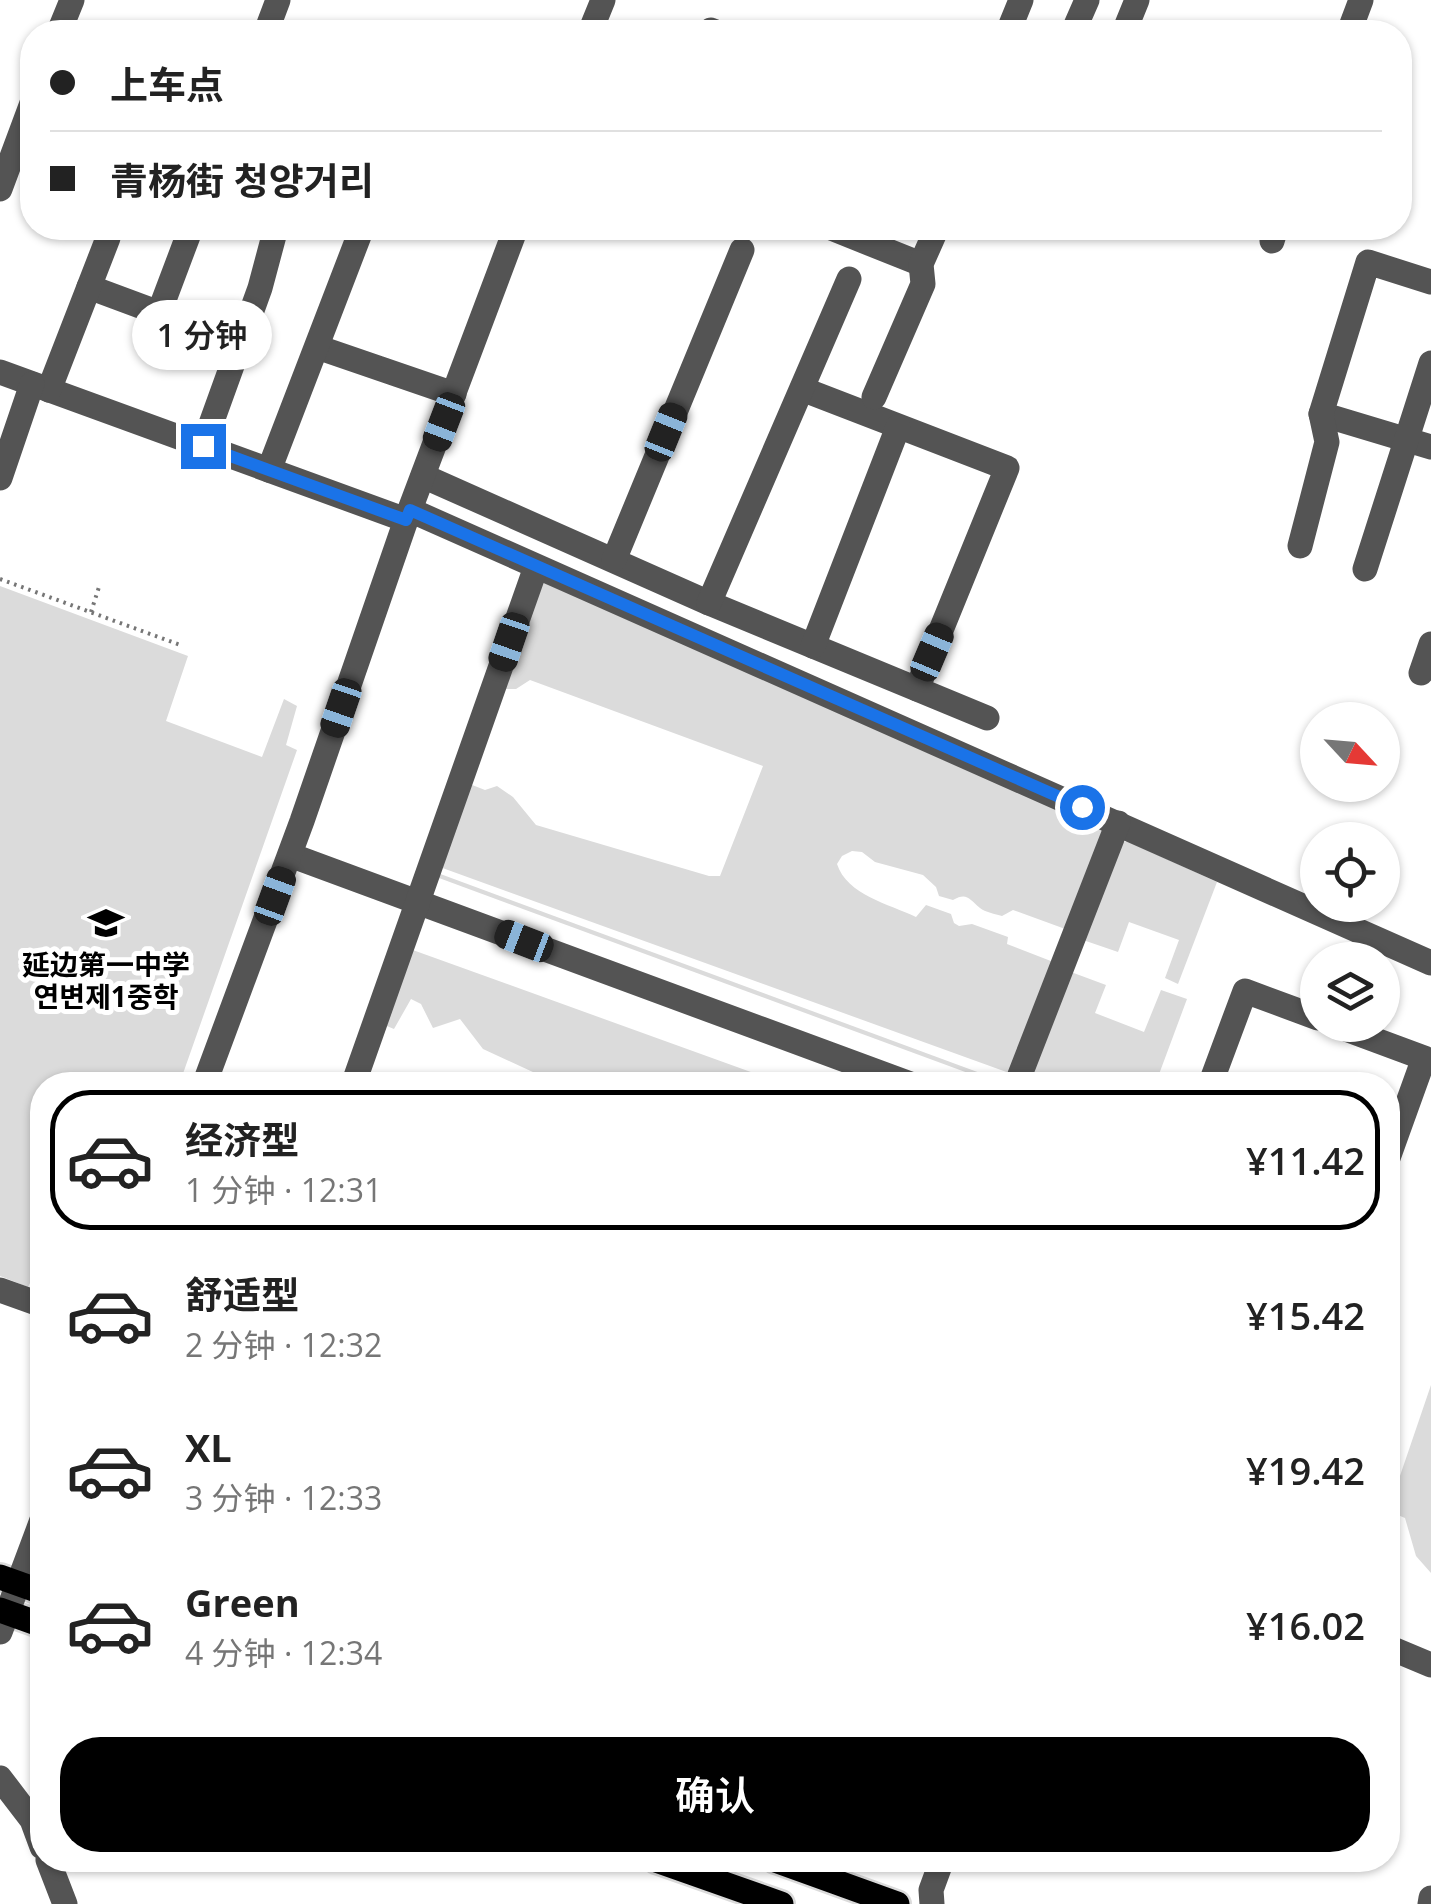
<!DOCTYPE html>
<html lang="zh">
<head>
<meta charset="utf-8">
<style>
	body { margin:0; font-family:"Open Sans","Noto Sans SC","Noto Sans KR",sans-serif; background:#f2f2f2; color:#222; height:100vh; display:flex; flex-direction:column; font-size:38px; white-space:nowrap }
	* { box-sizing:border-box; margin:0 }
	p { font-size:32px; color:#767676 }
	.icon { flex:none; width:55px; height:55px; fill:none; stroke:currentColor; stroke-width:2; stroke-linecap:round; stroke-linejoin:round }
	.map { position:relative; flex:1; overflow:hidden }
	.details { position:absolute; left:30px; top:1072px; width:1370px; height:800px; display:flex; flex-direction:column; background:#fff; border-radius:40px; box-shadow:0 2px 8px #0004 }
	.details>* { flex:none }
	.guide { position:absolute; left:20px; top:20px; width:1392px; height:220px; border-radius:40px; box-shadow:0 2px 8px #0004; display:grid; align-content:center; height:220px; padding:0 30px; background:#fff }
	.needle { width:65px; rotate:116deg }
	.fabs { position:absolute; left:1300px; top:702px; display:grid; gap:20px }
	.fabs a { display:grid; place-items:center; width:100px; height:100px; border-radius:50%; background:#fff; box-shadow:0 2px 8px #0004; font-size:50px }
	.end { position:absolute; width:45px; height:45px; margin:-22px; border:12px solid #1a73e8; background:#fff; box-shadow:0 0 0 5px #fff }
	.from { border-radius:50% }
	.bubble { position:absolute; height:70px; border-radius:35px; background:#fff; box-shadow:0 2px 8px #0004; font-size:32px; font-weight:600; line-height:70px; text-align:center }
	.car { position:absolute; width:30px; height:60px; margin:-30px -15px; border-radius:12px; box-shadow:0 0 8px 2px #0007; background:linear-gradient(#222 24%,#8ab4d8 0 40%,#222 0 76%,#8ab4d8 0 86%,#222 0) }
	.guide b { display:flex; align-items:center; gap:35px; height:95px; font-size:38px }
	.guide b+b { border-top:2px solid #e0e0e0 }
	.guide i { width:25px; height:25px; background:#222 }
	ul { padding:18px 0 0; list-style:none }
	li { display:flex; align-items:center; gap:30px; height:140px; margin:0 20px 15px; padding:0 10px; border:5px solid transparent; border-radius:40px }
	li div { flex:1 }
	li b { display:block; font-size:38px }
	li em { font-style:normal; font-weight:600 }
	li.selected { border-color:#000 }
	li>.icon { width:90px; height:90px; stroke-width:1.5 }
	.action { display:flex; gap:20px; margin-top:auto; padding:20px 30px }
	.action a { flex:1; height:115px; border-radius:40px; background:#000; color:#fff; font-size:40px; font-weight:600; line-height:115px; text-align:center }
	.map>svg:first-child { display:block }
	.green { fill:#dbdbdb }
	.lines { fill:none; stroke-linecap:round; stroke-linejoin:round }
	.major-casing { stroke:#dbdbdb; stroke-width:30 }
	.path { stroke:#767676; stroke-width:4; stroke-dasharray:2.5 5; stroke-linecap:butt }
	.minor { stroke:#545454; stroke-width:25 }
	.major { stroke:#000; stroke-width:25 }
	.route { stroke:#1a73e8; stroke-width:12 }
	.labels { text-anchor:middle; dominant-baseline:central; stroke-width:10; stroke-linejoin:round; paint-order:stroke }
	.poi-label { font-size:28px; font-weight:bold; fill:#000; stroke:#fff }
</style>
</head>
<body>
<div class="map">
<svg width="1431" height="1904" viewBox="0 0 1431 1904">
	<rect width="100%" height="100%" fill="#fff"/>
	<g class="green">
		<path d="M541 580 1106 826 1068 930 1013 910 1002 916C995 914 985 912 980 908 969 899 967 892 953 900L939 896 936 887 923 875 875 862 862 852 852 851 842 856 837 864C847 895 889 904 916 917L926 905 951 914 954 923 959 926 972 924 1008 937 1007 944 1056 963 1012 1074 437 866 467 783 485 790 497 786 513 797 536 825 709 876H720L763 766 530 680 516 689H499Z"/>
		<polygon points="0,586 188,656 166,721 262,757 284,699 297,706 286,745 297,750 179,1085 42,1085 42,1286 31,1281 28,1287 0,1276"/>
		<polygon points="1127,841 1217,882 1178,984 1165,978 1179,940 1129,922 1118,952 1083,940 1122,843"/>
		<polygon points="435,872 991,1077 987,1080 439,878"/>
		<polygon points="410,949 787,1085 561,1085 483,1049 460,1019 433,1028 421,1004 411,999 394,1029 382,1024"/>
		<polygon points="1071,972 1106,985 1095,1013 1144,1032 1161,990 1187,999 1155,1085 1036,1085 1029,1080"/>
		<polygon points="1431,1385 1431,1573 1416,1556 1405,1518 1388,1511"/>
	</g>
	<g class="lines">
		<defs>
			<g id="major">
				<polyline points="0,1577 42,1592"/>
				<polyline points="0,1610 42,1625"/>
				<polyline points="656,1860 781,1904"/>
				<polyline points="775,1860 897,1904"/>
			</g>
		</defs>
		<use href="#major" class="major-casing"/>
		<g class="path">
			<polyline points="0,579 183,646"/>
			<polyline points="91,612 99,587"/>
		</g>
		<g class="minor">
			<polyline points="59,32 72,0"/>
			<polyline points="266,32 278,0"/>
			<polyline points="590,32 603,0"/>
			<polyline points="710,32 711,30 716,32"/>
			<polyline points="1008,32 1021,0"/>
			<polyline points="1073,32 1087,0"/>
			<polyline points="1124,32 1137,0"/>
			<polyline points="1349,32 1361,0"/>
			<polyline points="0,189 32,103"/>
			<polyline points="831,228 921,264"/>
			<polyline points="1272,241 1276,228"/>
			<polyline points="89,287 159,313 191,228"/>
			<polyline points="317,347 454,394"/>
			<polyline points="0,372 406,520"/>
			<polyline points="802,389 1007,468 917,689"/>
			<polyline points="49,390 108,238 108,228"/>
			<polyline points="874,397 923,284 921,264 937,228"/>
			<polyline points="1321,414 1431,447"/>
			<polyline points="203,446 260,288 276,228"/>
			<polyline points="269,470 362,228"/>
			<polyline points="423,476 709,603 987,718"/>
			<polyline points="0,478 32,384"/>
			<polyline points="410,510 1431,963"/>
			<polyline points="1300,546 1327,442 1321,414 1368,262 1431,282"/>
			<polyline points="614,560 742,250"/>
			<polyline points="1365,569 1431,363"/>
			<polyline points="709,603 849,279"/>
			<polyline points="813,646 898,427"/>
			<polyline points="1421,673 1431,644"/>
			<polyline points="290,855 913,1085"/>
			<polyline points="1335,1025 1424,1058 1388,1158"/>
			<polyline points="204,1085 302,821 406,520 516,228"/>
			<polyline points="353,1085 536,567"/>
			<polyline points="1016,1085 1118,823"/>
			<polyline points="1210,1085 1245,991 1318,1018"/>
			<polyline points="0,1290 42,1305"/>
			<polyline points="0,1632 42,1520"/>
			<polyline points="1388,1647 1431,1665"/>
			<polyline points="0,1778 32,1820 42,1847"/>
			<polyline points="48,1860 65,1904"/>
			<polyline points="932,1904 931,1890 942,1860"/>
			<polyline points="1430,1904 1431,1898"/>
		</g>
		<use href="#major" class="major"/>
	</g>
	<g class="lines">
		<polyline class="route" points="203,446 406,520 410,510 1082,807"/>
	</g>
	<defs>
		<symbol id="school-bare" viewBox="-9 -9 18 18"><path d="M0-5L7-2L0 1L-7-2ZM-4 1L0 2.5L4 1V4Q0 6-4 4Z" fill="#000" stroke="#fff" stroke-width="2.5" paint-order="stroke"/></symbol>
	</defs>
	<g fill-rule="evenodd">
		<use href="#school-bare" x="81" y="898" width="50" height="50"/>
	</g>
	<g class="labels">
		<g class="poi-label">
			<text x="106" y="964">延边第一中学<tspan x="106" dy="32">연변제1중학</tspan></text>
		</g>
	</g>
</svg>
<div class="fabs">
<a><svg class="needle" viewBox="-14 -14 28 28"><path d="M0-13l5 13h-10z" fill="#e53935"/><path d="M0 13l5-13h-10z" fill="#767676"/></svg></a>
<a><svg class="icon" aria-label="locate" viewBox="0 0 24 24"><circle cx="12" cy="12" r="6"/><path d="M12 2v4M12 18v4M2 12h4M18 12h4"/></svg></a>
<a><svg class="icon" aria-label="layers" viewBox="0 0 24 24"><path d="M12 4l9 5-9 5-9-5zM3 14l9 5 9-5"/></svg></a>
</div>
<i class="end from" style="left:1082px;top:807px"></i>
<i class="end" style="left:203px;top:446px"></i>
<div class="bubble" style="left:132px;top:300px;width:140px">1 分钟</div>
<i class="car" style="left:444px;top:422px;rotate:201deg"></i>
<i class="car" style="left:666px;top:432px;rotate:22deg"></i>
<i class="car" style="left:509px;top:642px;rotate:199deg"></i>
<i class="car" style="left:932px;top:652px;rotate:23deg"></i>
<i class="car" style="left:341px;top:708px;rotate:199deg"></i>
<i class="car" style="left:275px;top:896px;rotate:20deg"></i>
<i class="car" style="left:524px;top:941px;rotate:291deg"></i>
<div class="guide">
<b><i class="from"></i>上车点</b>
<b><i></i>青杨街 청양거리</b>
</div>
<section class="details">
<ul>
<li class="selected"><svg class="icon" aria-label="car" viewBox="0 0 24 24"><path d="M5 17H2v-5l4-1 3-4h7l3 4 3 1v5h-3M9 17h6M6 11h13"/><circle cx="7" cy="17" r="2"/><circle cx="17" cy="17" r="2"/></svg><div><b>经济型</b><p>1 分钟 · 12:31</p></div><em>¥11.42</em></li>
<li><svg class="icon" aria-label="car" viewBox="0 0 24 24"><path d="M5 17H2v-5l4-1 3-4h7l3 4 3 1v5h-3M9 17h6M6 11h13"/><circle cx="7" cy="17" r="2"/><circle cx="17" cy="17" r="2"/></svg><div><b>舒适型</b><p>2 分钟 · 12:32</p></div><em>¥15.42</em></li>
<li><svg class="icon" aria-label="car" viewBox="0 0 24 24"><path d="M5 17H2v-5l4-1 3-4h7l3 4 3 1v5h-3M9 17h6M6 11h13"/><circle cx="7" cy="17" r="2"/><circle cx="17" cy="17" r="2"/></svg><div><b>XL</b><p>3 分钟 · 12:33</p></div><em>¥19.42</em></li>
<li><svg class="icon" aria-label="car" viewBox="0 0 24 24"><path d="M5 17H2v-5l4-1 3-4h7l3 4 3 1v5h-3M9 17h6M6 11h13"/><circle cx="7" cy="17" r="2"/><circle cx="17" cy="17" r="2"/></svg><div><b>Green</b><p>4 分钟 · 12:34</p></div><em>¥16.02</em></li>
</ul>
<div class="action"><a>确认</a></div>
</section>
</div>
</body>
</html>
